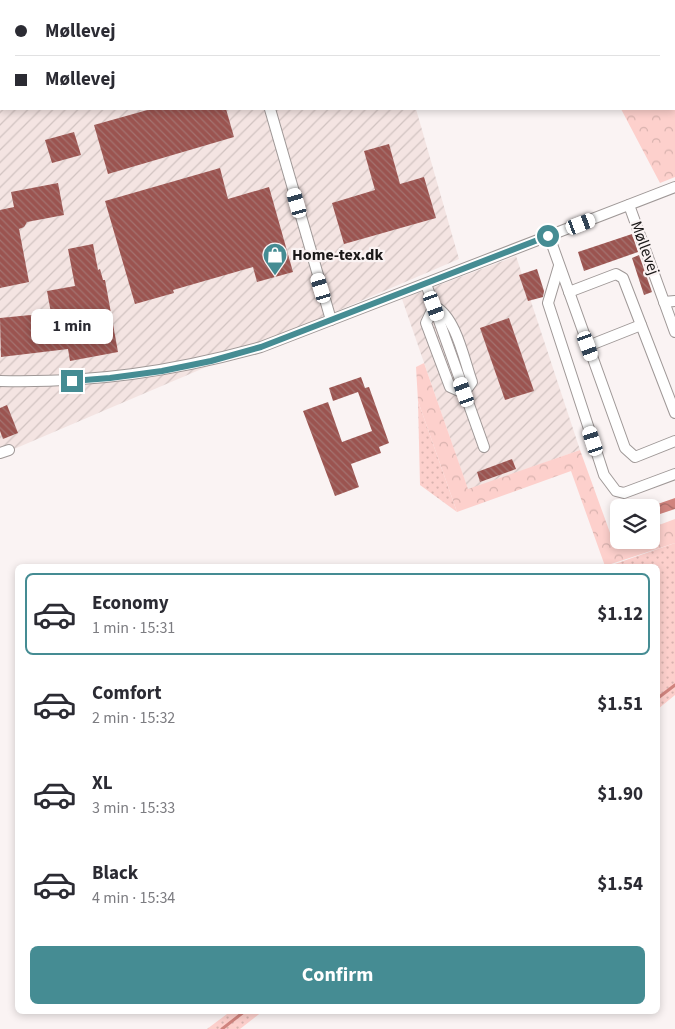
<!DOCTYPE html>
<html lang="en">
<head>
<meta charset="utf-8">
<style>
	body { margin:0; font-family:"Source Sans 3",sans-serif; background:#f7f7f7; color:#2b2b33; height:100vh; display:flex; flex-direction:column; font-size:19px; white-space:nowrap }
	* { box-sizing:border-box; margin:0 }
	p { font-size:16px; color:#7c7c81 }
	.icon { flex:none; width:28px; height:28px; fill:none; stroke:currentColor; stroke-width:2; stroke-linecap:round; stroke-linejoin:round }
	.map { position:relative; flex:1; overflow:hidden }
	.panel { position:absolute; left:15px; top:564px; width:645px; height:450px; display:flex; flex-direction:column; background:#fff; border-radius:8px; box-shadow:0 2px 8px #0003 }
	.panel>* { flex:none }
	.banner { position:absolute; left:0px; top:0px; width:675px; height:110px; box-shadow:0 2px 8px #0003; display:grid; align-content:center; height:110px; padding:0 15px; background:#fff }
	.buttons { position:absolute; left:610px; top:499px; display:grid; gap:10px }
	.buttons a { display:grid; place-items:center; width:50px; height:50px; border-radius:8px; background:#fff; box-shadow:0 2px 8px #0003; font-size:25px }
	.end { position:absolute; width:22px; height:22px; margin:-11px; border:6px solid #458c93; background:#fff; box-shadow:0 0 0 2px #fff }
	.from { border-radius:50% }
	.bubble { position:absolute; height:35px; border-radius:8px; background:#fff; box-shadow:0 2px 8px #0003; font-size:16px; font-weight:700; line-height:35px; text-align:center }
	.car { position:absolute; width:15px; height:30px; margin:-15px -8px; border-radius:6px; box-shadow:0 0 4px 1px #0007; background:linear-gradient(#fff 24%,#345 0 40%,#fff 0 76%,#345 0 86%,#fff 0) }
	.banner b { display:flex; align-items:center; gap:18px; height:48px; font-size:19px }
	.banner b+b { border-top:1px solid #e1e1e2 }
	.banner i { width:12px; height:12px; background:#2b2b33 }
	ul { padding:9px 0 0; list-style:none }
	li { display:flex; align-items:center; gap:15px; height:82px; margin:0 10px 8px; padding:0 5px; border:2px solid transparent; border-radius:8px }
	li div { flex:1 }
	li b { display:block; font-size:19px }
	li em { font-style:normal; font-weight:700 }
	li.current { border-color:#458c93 }
	li>.icon { width:45px; height:45px; stroke-width:1.5 }
	.primary-button { display:flex; gap:10px; margin-top:auto; padding:10px 15px }
	.primary-button a { flex:1; height:58px; border-radius:8px; background:#458c93; color:#fff; font-size:20px; font-weight:700; line-height:58px; text-align:center }
	.map>svg:first-child { display:block }
	.industrial { fill:url(#industrial-furrows) }
	.grass { fill:url(#grass-dots) }
	.forest { fill:url(#forest-crowns) }
	.water { fill:url(#water-waves) }
	.lines { fill:none; stroke-linecap:round; stroke-linejoin:round }
	.stream { stroke:#d0847e; stroke-width:3 }
	.building { fill:url(#building-back-hatch) }
	.minor-casing { stroke:#9f9897; stroke-width:12 }
	.minor { stroke:#fff; stroke-width:10 }
	.route { stroke:#458c93; stroke-width:6 }
	.labels { text-anchor:middle; dominant-baseline:central; stroke-width:4.5; stroke-linejoin:round; paint-order:stroke }
	.street-label { font-size:16px; fill:#1a1818; stroke:#faf3f3 }
	.poi-label { font-size:16px; font-weight:bold; fill:#1a1818; stroke:#faf3f3; text-anchor:start }
</style>
</head>
<body>
<div class="map">
<svg width="675" height="1029" viewBox="0 0 675 1029">
	<defs>
		<pattern id="industrial-furrows" width="10" height="10" patternUnits="userSpaceOnUse" patternTransform="scale(1.25)"><rect width="10" height="10" fill="#f4e4e2"/><path d="M-1 1l2-2M0 10L10 0M9 11l2-2" fill="none" stroke="#d1c3c1"/></pattern>
		<pattern id="grass-dots" width="8" height="8" patternUnits="userSpaceOnUse" patternTransform="scale(1.25)"><rect width="8" height="8" fill="#fdd0cc"/><path d="M2 2h.1M6 6h.1" fill="none" stroke="#d8b2ae" stroke-width="1.8" stroke-linecap="round"/></pattern>
		<pattern id="forest-crowns" width="20" height="18" patternUnits="userSpaceOnUse" patternTransform="scale(1.25)"><rect width="20" height="18" fill="#fdd0cc"/><path d="M2 6a3 3 0 1 1 6 0M12 15a3 3 0 1 1 6 0" fill="none" stroke="#d8b2ae"/></pattern>
		<pattern id="water-waves" width="16" height="10" patternUnits="userSpaceOnUse" patternTransform="scale(1.25)"><rect width="16" height="10" fill="#d0847e"/><path d="M0 5q4-4 8 0t8 0" fill="none" stroke="#a86b66"/></pattern>
		<pattern id="building-back-hatch" width="6" height="6" patternUnits="userSpaceOnUse" patternTransform="scale(1.25)"><rect width="6" height="6" fill="#9b5450"/><path d="M-1 5l2 2M0 0l6 6M5-1l2 2" fill="none" stroke="#a47370"/></pattern>
	</defs>
	<rect width="100%" height="100%" fill="#faf3f3"/>
	<g class="industrial">
		<polygon points="0,0 384,0 1,1 1,109 416,109 459,259 0,455"/>
		<polygon points="516,256 580,450 468,490 402,299"/>
	</g>
	<g class="grass">
		<polygon points="418,401 457,512 420,485"/>
		<polygon points="675,543 675,695 658,709 658,566 609,566"/>
		<polygon points="231,1011 263,1011 240,1029 207,1029"/>
	</g>
	<g class="forest">
		<polygon points="565,0 675,0 675,177 660,183 621,109 674,109 674,1"/>
		<polygon points="424,363 468,489 580,450 613,541 651,540 651,528 675,519 675,543 605,566 571,471 457,512 418,401 416,367"/>
	</g>
	<polygon class="water" points="675,498 675,509 651,517 651,508 649,507"/>
	<g class="lines">
		<g class="stream">
			<polyline points="658,698 675,685"/>
			<polyline points="222,1029 245,1011"/>
		</g>
	</g>
	<g class="building">
		<polygon points="151,109 226,109 234,137 108,174 94,125"/>
		<polygon points="74,132 81,155 52,163 45,140"/>
		<polygon points="389,144 400,184 424,177 436,218 344,244 332,203 375,190 364,151"/>
		<polygon points="220,168 228,199 269,187 293,272 257,282 253,267 173,290 174,293 135,304 105,201"/>
		<polygon points="58,183 64,215 27,222 24,227 19,229 29,282 0,288 0,210 14,207 11,192"/>
		<polygon points="632,234 638,252 584,271 578,252"/>
		<polygon points="93,244 98,270 100,269 103,280 105,280 118,352 70,361 68,349 1,357 0,318 51,313 47,291 75,286 68,249"/>
		<polygon points="639,255 652,292 644,295 632,258"/>
		<polygon points="537,269 544,291 543,297 528,301 519,275"/>
		<polygon points="509,318 534,391 505,400 480,328"/>
		<polygon points="361,377 365,388 369,387 389,443 379,447 381,453 351,464 359,487 335,496 303,411 328,402 342,442 372,431 358,392 333,401 329,388"/>
		<polygon points="7,405 18,433 3,439 0,431 0,408"/>
		<polygon points="512,459 516,469 480,482 477,472"/>
	</g>
	<g class="lines">
		<defs>
			<g id="minor">
				<polyline points="239,0 239,1"/>
				<polyline points="270,109 331,320"/>
				<polyline points="629,205 675,332"/>
				<polyline points="549,236 625,448 635,457 675,441"/>
				<polyline points="559,266 548,303 604,475 616,491 624,493 675,474"/>
				<polyline points="426,284 484,447"/>
				<polyline points="569,292 616,274 623,278 675,413"/>
				<polyline points="664,302 675,301"/>
				<path d="M434 306C456 316 464 360 472 382L464 393 450 387 426 323Z"/>
				<polyline points="588,346 641,325"/>
				<path d="M0 381C93 383 171 372 261 347L675 187"/>
				<polyline points="0,453 9,450"/>
			</g>
		</defs>
		<use href="#minor" class="minor-casing"/>
		<use href="#minor" class="minor"/>
	</g>
	<g class="lines">
		<polyline class="route" points="72,381 110,378 162,371 211,361 261,347 548,236"/>
	</g>
	<defs>
		<symbol id="shop-pin" viewBox="-11 -11 22 30"><path d="M0 17L-7.5 6A9.5 9.5 0 1 1 7.5 6Z" fill="#458c93" stroke="#faf3f3"/><path d="M-5-2.5h2.3a2.7 3.5 0 0 1 5.4 0H5L5.5 6h-11ZM-1.5-2.5h3a1.5 2.3 0 0 0-3 0Z" fill="#fff"/></symbol>
	</defs>
	<g fill-rule="evenodd">
		<use href="#shop-pin" x="261" y="241" width="28" height="38"/>
	</g>
	<g class="labels">
		<g class="street-label">
			<text transform="translate(645 248) rotate(70)">Møllevej</text>
		</g>
		<g class="poi-label">
			<text x="292" y="255">Home-tex.dk</text>
		</g>
	</g>
</svg>
<div class="buttons">
<a><svg class="icon" aria-label="layers" viewBox="0 0 24 24"><path d="M12 4l9 5-9 5-9-5zM3 14l9 5 9-5"/></svg></a>
</div>
<i class="end from" style="left:548px;top:236px"></i>
<i class="end" style="left:72px;top:381px"></i>
<div class="bubble" style="left:31px;top:309px;width:82px">1 min</div>
<i class="car" style="left:297px;top:203px;rotate:344deg"></i>
<i class="car" style="left:581px;top:224px;rotate:69deg"></i>
<i class="car" style="left:321px;top:288px;rotate:343deg"></i>
<i class="car" style="left:434px;top:306px;rotate:160deg"></i>
<i class="car" style="left:588px;top:346px;rotate:160deg"></i>
<i class="car" style="left:464px;top:392px;rotate:340deg"></i>
<i class="car" style="left:593px;top:441px;rotate:342deg"></i>
<div class="banner">
<b><i class="from"></i>Møllevej</b>
<b><i></i>Møllevej</b>
</div>
<section class="panel">
<ul>
<li class="current"><svg class="icon" aria-label="car" viewBox="0 0 24 24"><path d="M5 17H2v-5l4-1 3-4h7l3 4 3 1v5h-3M9 17h6M6 11h13"/><circle cx="7" cy="17" r="2"/><circle cx="17" cy="17" r="2"/></svg><div><b>Economy</b><p>1 min · 15:31</p></div><em>$1.12</em></li>
<li><svg class="icon" aria-label="car" viewBox="0 0 24 24"><path d="M5 17H2v-5l4-1 3-4h7l3 4 3 1v5h-3M9 17h6M6 11h13"/><circle cx="7" cy="17" r="2"/><circle cx="17" cy="17" r="2"/></svg><div><b>Comfort</b><p>2 min · 15:32</p></div><em>$1.51</em></li>
<li><svg class="icon" aria-label="car" viewBox="0 0 24 24"><path d="M5 17H2v-5l4-1 3-4h7l3 4 3 1v5h-3M9 17h6M6 11h13"/><circle cx="7" cy="17" r="2"/><circle cx="17" cy="17" r="2"/></svg><div><b>XL</b><p>3 min · 15:33</p></div><em>$1.90</em></li>
<li><svg class="icon" aria-label="car" viewBox="0 0 24 24"><path d="M5 17H2v-5l4-1 3-4h7l3 4 3 1v5h-3M9 17h6M6 11h13"/><circle cx="7" cy="17" r="2"/><circle cx="17" cy="17" r="2"/></svg><div><b>Black</b><p>4 min · 15:34</p></div><em>$1.54</em></li>
</ul>
<div class="primary-button"><a>Confirm</a></div>
</section>
</div>
</body>
</html>
